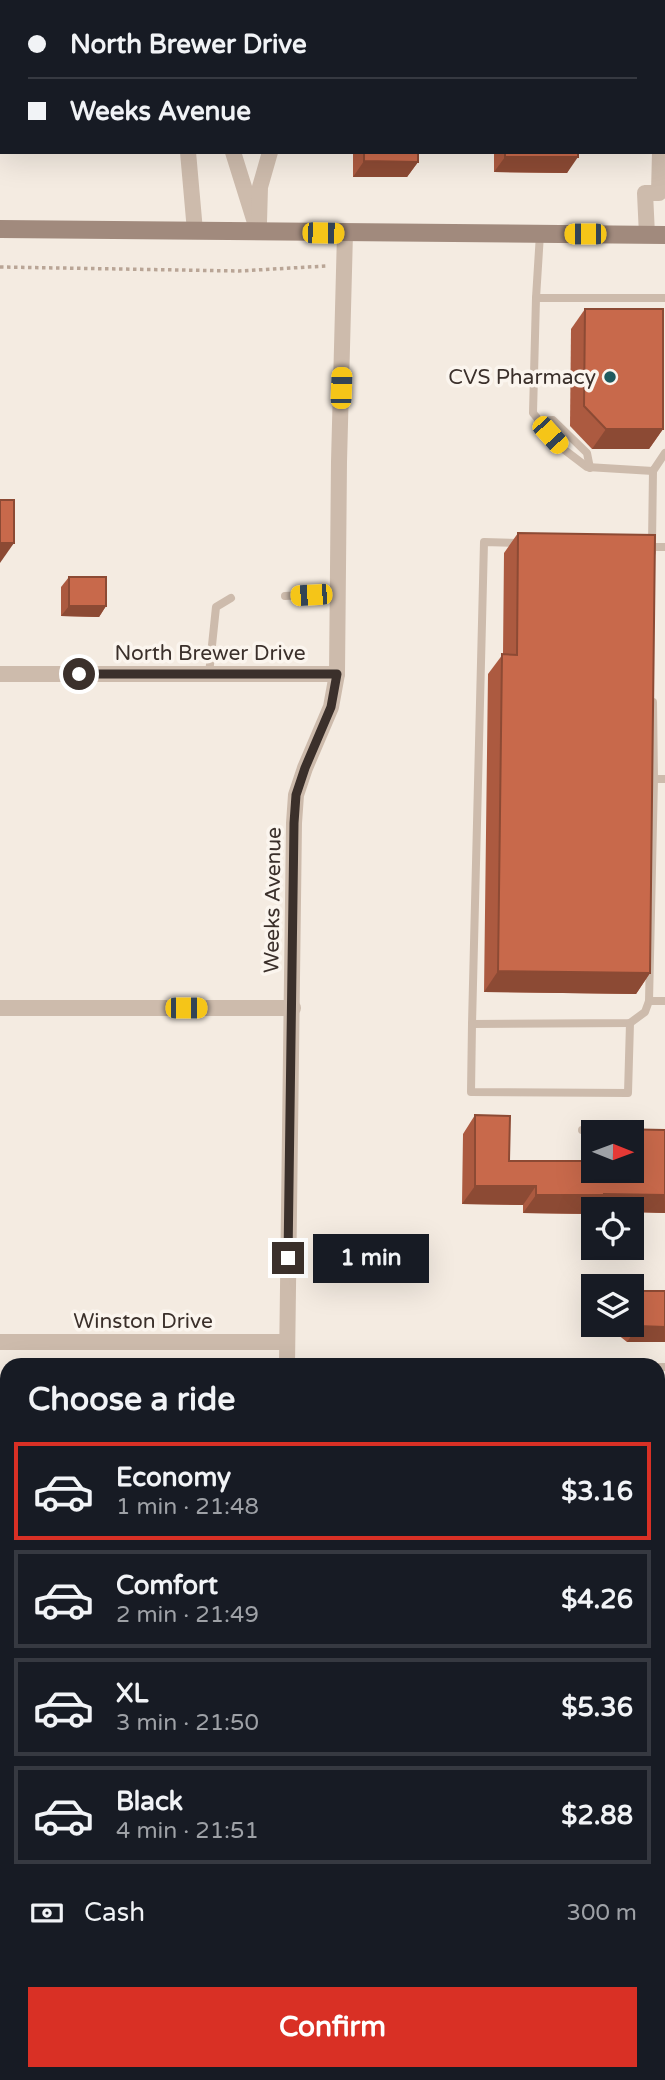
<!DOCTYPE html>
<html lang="en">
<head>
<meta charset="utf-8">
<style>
	body { margin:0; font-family:"Varela Round",sans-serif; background:#242831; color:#f1f3f6; height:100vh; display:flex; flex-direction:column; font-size:26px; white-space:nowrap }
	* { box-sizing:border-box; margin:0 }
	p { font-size:23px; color:#9ea1a6 }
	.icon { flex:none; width:38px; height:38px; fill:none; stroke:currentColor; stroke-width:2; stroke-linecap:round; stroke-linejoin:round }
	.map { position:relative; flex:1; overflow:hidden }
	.details { position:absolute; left:0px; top:1358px; width:665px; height:723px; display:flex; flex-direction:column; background:#171b24; border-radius:21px 21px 0 0; box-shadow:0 7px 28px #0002 }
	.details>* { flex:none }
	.banner { position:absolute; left:0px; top:0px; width:665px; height:154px; box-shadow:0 7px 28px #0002; display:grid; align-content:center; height:154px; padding:0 28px; background:#171b24 }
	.needle { width:46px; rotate:91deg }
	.fabs { position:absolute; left:581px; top:1120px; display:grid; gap:14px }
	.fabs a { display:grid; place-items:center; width:63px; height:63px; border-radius:0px; background:#171b24; box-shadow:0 7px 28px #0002; font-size:35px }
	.end { position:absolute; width:32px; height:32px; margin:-16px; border:9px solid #3b302b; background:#fff; box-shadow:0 0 0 4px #fff }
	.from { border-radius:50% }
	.bubble { position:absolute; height:49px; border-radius:0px; background:#171b24; box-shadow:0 7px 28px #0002; font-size:23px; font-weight:700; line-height:49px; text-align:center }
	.car { position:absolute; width:21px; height:42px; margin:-21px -10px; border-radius:9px; box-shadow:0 0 5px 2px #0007; background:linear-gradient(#f5c518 24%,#345 0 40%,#f5c518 0 76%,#345 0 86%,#f5c518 0) }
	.banner b { display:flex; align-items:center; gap:24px; height:66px; font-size:26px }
	.banner b+b { border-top:2px solid #363941 }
	.banner i { width:18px; height:18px; background:#f1f3f6 }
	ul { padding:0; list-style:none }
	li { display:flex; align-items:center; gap:21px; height:98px; margin:0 14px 10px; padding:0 14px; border:4px solid #363941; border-radius:0px }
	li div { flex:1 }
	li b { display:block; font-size:26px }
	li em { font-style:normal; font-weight:700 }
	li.current { border-color:#d93025 }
	li>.icon { width:63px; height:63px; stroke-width:1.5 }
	h2 { padding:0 28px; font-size:32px; line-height:84px }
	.pay { display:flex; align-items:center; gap:18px; height:77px; padding:0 28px; font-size:26px }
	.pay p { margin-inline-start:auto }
	.cta { display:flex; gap:14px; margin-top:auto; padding:14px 28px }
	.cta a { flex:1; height:80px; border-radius:0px; background:#d93025; color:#fff; font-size:28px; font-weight:700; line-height:80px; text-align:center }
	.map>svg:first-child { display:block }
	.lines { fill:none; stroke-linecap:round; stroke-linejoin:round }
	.path { stroke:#b9a596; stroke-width:3.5; stroke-dasharray:3.5 3.5; stroke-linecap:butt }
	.service { stroke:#cdbbac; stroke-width:8 }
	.minor { stroke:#cdbbac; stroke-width:16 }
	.secondary { stroke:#a18a7d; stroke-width:18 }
	.wall { fill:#ac5a40 }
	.shaded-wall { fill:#8c4a34 }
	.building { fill:#c8694b; stroke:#8c4a34; stroke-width:2 }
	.route { stroke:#3b302b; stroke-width:9 }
	.poi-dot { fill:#1f5a5e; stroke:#fbf5ee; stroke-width:2.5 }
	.labels { text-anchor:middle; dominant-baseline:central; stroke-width:7; stroke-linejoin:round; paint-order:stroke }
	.poi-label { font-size:21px; fill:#3b302b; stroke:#fbf5ee; text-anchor:end }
	.street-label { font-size:21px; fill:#3b302b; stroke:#fbf5ee }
</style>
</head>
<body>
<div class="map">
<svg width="665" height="2080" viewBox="0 0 665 2080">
	<rect width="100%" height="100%" fill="#f4ebe1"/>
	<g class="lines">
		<polyline class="path" points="0,267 239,271 326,266"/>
		<g class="service">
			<polyline points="361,0 361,2"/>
			<polyline points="325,2 326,1"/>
			<polyline points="430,2 430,0"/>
			<polyline points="540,234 536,298 533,413 562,448 587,467 653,471 665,453"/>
			<polyline points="536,298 665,298"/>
			<polyline points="538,421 553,420 587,453 590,468"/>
			<polyline points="521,543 484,542 472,1024 630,1023 645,1012 649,1001"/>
			<polyline points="652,543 653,471"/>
			<polyline points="652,552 652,547 665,547"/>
			<polyline points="285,596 337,593"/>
			<polyline points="209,674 216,607 231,598"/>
			<polyline points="653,702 654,779 649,1001 665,1001"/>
			<polyline points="654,779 665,779"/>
			<polyline points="472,1024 471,1092 628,1093 630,1023"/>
			<polyline points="582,1130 627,1131"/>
			<polyline points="658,1367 665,1367"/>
			<polyline points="658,1519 665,1513"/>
			<polyline points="658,1723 665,1724"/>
			<polyline points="658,1900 665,1898"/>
			<polyline points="658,1965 665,1966"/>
			<polyline points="658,2008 665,2006"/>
			<polyline points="658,2074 665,2077"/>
			<polyline points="457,2080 457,2074"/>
		</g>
		<g class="minor">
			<polyline points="98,0 102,2"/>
			<polyline points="465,2 465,0"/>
			<polyline points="663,34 665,34"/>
			<polyline points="663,73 665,99 663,111"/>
			<polyline points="188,152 195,231"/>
			<polyline points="233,152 258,232"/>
			<polyline points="259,222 260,187 270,152"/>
			<polyline points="647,235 645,193 659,193 660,152"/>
			<polyline points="0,674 337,674"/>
			<polyline points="0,1008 293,1008"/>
			<polyline points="0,1342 287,1342"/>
			<polyline points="287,1365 294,823 296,795 305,768 331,707 337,674 339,462 345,233"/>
			<polyline points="0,1654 7,1654"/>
			<polyline points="278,2080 278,2074"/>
		</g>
		<polyline class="secondary" points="0,229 665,235"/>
	</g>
	<g class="wall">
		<polygon points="353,152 418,152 418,162 407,177 353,177"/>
		<polygon points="494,152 578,152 567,173 494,172"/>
		<polygon points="585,309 663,429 649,449 592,449 570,426 571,329"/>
		<polygon points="518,533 650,973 636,994 484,992 488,674 503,654 504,553"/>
		<polygon points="69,577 106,606 99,617 61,616 61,587"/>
		<polygon points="475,1115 510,1116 509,1161 593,1161 593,1171 632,1171 632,1132 615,1132 617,1129 665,1130 665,1213 632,1212 632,1209 593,1209 593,1212 591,1214 523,1213 523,1205 462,1204 463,1134"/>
		<polygon points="665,1291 665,1342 627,1342 617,1334 617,1325 632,1325 632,1297"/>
	</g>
	<g class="shaded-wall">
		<polygon points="505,157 578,157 567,173 494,172"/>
		<polygon points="364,161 418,162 407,177 353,177"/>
		<polygon points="606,429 663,429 649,449 592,449"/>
		<polygon points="0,543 14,543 0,563"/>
		<polygon points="69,606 106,606 99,617 61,616"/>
		<polygon points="498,971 650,973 636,994 484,992"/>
		<polygon points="475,1186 536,1186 523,1205 462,1204"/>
		<polygon points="604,1194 665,1195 665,1213 632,1212 632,1209 593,1209 593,1212 591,1214 523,1213 536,1195"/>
		<polygon points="638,1326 665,1327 665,1342 627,1342"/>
		<rect x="658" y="1622" width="7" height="16"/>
		<rect x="658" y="1844" width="7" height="16"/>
	</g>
	<g class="building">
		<polygon points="364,152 418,152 418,162 364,161"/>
		<rect x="505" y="152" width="73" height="5"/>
		<polygon points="585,309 663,309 663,429 606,429 584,406"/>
		<rect x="0" y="500" width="14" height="43"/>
		<polygon points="518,533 655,535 650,973 498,971 502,654 517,655"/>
		<rect x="69" y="577" width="37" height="29"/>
		<polygon points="475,1115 510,1116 509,1161 593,1161 593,1171 632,1171 632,1132 617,1132 617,1129 665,1130 665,1195 604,1194 604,1195 536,1195 536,1186 475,1186"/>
		<polygon points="638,1291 665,1291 665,1327 638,1326 632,1321 632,1297"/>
		<rect x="658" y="1592" width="7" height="30"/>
		<rect x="658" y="1797" width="7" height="47"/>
	</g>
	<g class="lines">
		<polyline class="route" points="79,674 337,674 331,707 305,768 296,795 294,823 288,1258"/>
	</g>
	<circle class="poi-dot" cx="610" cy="377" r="7"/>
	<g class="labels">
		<g class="poi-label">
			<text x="596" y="377">CVS Pharmacy</text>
		</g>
		<g class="street-label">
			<text x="210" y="653">North Brewer Drive</text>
			<text transform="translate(273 900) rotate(-89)">Weeks Avenue</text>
			<text x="143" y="1321">Winston Drive</text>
		</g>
	</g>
</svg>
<div class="fabs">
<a><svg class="needle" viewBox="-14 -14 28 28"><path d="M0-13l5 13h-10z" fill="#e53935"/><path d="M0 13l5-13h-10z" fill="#9ea1a6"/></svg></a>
<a><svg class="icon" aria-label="locate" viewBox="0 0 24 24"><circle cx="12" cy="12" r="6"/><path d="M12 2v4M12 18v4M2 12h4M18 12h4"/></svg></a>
<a><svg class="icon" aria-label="layers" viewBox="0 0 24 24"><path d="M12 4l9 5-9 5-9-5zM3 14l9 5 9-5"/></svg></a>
</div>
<i class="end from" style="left:79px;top:674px"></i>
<i class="end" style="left:288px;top:1258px"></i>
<div class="bubble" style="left:313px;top:1234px;width:116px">1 min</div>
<i class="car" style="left:323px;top:233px;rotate:91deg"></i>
<i class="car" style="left:585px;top:234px;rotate:270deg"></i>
<i class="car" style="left:341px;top:388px;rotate:2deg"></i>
<i class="car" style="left:550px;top:435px;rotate:138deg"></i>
<i class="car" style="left:311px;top:595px;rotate:267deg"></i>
<i class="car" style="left:186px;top:1008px;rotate:90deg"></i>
<div class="banner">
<b><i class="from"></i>North Brewer Drive</b>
<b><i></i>Weeks Avenue</b>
</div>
<section class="details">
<h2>Choose a ride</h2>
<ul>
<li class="current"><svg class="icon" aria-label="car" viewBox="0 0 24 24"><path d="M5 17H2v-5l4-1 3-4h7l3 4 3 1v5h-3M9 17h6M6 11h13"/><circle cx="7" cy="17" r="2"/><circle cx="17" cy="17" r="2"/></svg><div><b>Economy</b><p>1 min · 21:48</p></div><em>$3.16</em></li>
<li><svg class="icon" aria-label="car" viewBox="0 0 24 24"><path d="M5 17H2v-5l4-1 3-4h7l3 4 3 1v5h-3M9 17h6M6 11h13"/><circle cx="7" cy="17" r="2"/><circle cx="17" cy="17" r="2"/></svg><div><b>Comfort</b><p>2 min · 21:49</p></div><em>$4.26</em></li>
<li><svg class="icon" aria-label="car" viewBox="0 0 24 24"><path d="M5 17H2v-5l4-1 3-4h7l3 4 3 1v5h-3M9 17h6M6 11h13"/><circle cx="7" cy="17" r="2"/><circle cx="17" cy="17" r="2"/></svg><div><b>XL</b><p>3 min · 21:50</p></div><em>$5.36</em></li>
<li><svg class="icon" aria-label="car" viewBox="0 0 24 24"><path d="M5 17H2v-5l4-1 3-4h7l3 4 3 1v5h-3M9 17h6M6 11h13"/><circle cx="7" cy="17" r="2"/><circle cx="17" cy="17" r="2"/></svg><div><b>Black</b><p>4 min · 21:51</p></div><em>$2.88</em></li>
</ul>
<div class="pay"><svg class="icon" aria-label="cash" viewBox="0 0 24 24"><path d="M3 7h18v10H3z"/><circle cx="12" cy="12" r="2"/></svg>Cash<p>300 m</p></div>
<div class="cta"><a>Confirm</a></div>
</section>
</div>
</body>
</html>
